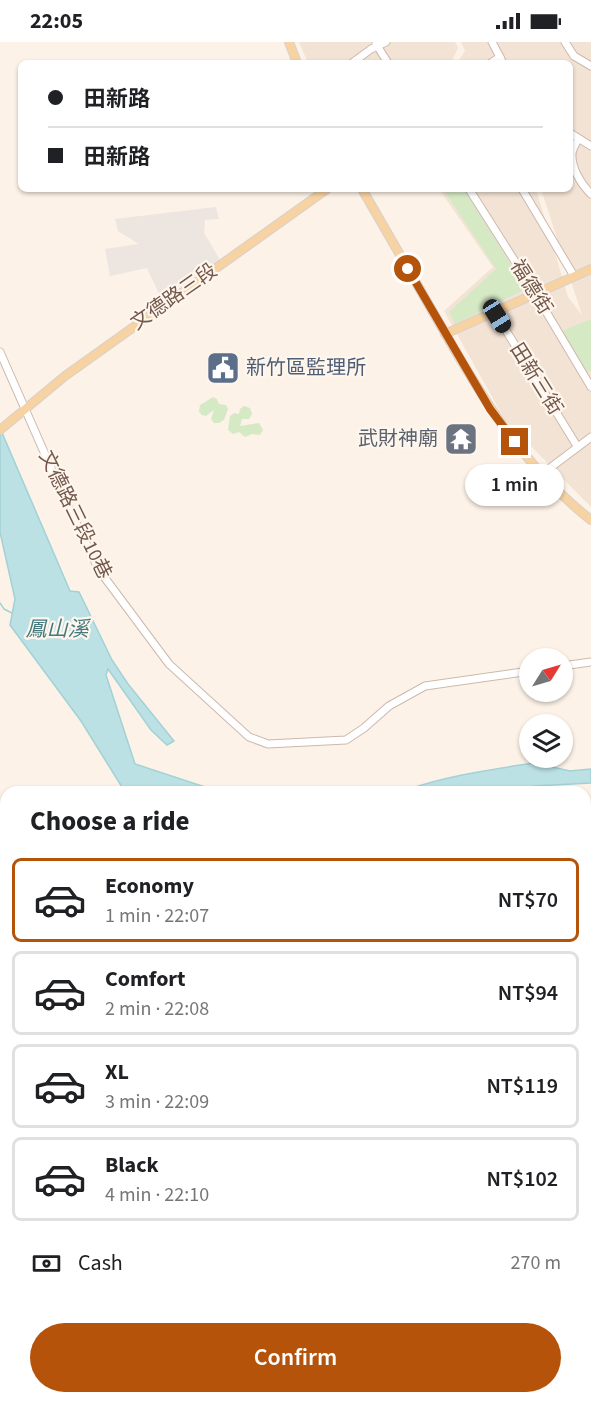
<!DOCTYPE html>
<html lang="en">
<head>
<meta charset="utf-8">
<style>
	body { margin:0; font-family:"Source Sans 3","Noto Sans TC",sans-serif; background:#f2f2f2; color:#202124; height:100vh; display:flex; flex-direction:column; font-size:22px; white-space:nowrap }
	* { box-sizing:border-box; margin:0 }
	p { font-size:20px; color:#757577 }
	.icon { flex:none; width:33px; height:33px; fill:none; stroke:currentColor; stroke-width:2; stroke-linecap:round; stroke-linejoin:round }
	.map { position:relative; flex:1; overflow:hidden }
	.side { position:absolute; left:0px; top:744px; width:591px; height:618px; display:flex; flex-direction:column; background:#fff; border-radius:18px 18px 0 0; box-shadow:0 2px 4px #0004 }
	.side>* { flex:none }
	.banner { position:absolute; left:18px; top:18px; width:555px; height:132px; border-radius:9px; box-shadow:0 2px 4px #0004; display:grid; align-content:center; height:132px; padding:0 30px; background:#fff }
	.needle { width:39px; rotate:53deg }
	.fabs { position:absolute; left:519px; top:606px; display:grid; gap:12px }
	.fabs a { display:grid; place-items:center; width:54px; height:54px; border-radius:50%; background:#fff; box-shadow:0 2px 4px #0004; font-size:30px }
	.end { position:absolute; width:27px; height:27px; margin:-14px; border:8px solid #b45309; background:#fff; box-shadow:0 0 0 3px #fff }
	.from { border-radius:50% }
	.bubble { position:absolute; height:42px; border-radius:21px; background:#fff; box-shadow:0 2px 4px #0004; font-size:20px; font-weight:600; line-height:42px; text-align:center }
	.car { position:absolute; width:18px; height:36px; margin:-18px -9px; border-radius:8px; box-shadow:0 0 4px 2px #0007; background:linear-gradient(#222 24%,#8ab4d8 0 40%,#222 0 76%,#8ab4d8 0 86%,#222 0) }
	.banner b { display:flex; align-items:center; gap:21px; height:57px; font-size:22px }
	.banner b+b { border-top:2px solid #e0e0e0 }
	.banner i { width:15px; height:15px; background:#202124 }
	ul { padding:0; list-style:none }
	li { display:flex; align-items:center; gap:18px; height:84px; margin:0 12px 9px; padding:0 18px; border:3px solid #e0e0e0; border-radius:9px }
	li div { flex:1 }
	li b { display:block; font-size:22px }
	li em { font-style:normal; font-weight:600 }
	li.current { border-color:#b45309 }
	li>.icon { width:54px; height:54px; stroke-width:1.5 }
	h2 { padding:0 30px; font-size:27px; line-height:72px }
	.pay { display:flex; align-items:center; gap:15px; height:66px; padding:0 30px; font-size:22px }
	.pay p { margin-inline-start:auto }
	.action { display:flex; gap:12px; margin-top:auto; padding:12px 30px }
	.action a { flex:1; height:69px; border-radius:36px; background:#b45309; color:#fff; font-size:24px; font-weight:600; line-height:69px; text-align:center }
	.status { display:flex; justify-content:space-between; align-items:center; height:42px; padding:0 30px; background:#fff; direction:ltr }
	.status svg { height:16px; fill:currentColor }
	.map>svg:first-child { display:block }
	.residential { fill:#f3e3d5 }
	.industrial { fill:#ece5e0 }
	.green { fill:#d6e9c5 }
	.water { fill:#bce1e5; stroke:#a2d1d6; stroke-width:1.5 }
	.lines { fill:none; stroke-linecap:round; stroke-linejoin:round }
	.stream { stroke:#a2d1d6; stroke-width:1.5 }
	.minor-casing { stroke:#cdb9ad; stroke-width:9 }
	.major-casing { stroke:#d8d0cd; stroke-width:10 }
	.minor { stroke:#fff; stroke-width:7 }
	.major { stroke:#f7d2a2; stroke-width:8 }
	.route { stroke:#b45309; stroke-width:8 }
	.labels { text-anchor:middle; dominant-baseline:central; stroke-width:4.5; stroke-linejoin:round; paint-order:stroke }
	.street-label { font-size:20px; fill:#74584c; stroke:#fef6ed }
	.service-label { font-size:20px; fill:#4e5e75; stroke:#fef6ed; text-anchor:start }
	.worship-label { font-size:20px; fill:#5b616d; stroke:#fef6ed; text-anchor:end }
	.water-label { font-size:21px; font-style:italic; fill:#437a7f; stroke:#fef6ed }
</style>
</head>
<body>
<div class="status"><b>22:05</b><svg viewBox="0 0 49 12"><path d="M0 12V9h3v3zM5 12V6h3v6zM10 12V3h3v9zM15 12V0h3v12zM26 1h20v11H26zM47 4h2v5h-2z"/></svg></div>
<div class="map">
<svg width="591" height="1362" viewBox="0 0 591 1362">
	<rect width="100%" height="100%" fill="#fcf2e7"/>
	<g class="residential">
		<polygon points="299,0 455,0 458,6 451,21 308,21"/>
		<polygon points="461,0 591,0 591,465 505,378 444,269 493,225 439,147 536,147 568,255 582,273 541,147 570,147 570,21 457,21 465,9"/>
	</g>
	<g class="industrial">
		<polygon points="216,165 219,177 205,178 204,191 220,218 161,256 147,226 110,234 105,207 139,202 118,189 115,177"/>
		<polygon points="0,938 6,947 6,1356 187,1356 190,1362 0,1362"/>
	</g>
	<g class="green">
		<polygon points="443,147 464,147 526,247 455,282 449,270 496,227"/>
		<polygon points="591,277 591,328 587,330 561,289"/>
		<polygon points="213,355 217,357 219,362 226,363 228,367 224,378 219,381 214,381 211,377 214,368 206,374 202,373 199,370 200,363"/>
		<polygon points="244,364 250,366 252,372 249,377 242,377 240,384 259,381 263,388 260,393 252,392 245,395 239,390 233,392 228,388 230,374 234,371 239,372 240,367"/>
	</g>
	<g class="water">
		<polygon points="0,386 70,549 79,550 112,618 128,642 174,699 167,703 151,688 108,627 106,633 135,722 220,750 125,750 81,679 10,583 15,557 0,490"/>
		<path d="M534 721 570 729 591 727V741L535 744 491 750H401C444 734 489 728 534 721Z"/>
	</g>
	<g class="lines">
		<g class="stream">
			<polyline points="0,561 4,567 12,571"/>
			<polyline points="585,927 591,934"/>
			<polyline points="463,1362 470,1356"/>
		</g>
		<defs>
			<g id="minor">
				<polyline points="492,0 503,21"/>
				<polyline points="565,0 574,14 591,24"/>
				<polyline points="376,2 388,21"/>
				<polyline points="352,21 371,7 386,0"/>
				<polyline points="491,21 500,15"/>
				<polyline points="570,91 591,104"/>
				<path d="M578 97C576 101 573 106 572 111 571 126 581 142 591 152"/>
				<polyline points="469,147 535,251 591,345"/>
				<polyline points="522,147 574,234"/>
				<polyline points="494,269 577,404"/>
				<polyline points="0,310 66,460 99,528 169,622 249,695 268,702 346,698 364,686 389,664 425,644 530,629"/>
				<polyline points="542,432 591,395"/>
				<polyline points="562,624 591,620"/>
				<polyline points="585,766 591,765"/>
				<polyline points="0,934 6,942"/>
				<polyline points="186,1356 188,1362"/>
			</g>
			<g id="major">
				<polyline points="289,0 297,21"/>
				<path d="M362 147C387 190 412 234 437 277 479 351 523 425 591 478"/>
				<polyline points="445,292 591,227"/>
				<polyline points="0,388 65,334 327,147"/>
			</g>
		</defs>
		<use href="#minor" class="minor-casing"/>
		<use href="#major" class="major-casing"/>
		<use href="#minor" class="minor"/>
		<use href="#major" class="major"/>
	</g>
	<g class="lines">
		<polyline class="route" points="408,227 490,367 515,400"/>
	</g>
	<defs>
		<symbol id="civic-square" viewBox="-11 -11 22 22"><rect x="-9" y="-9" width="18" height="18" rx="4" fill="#5c6f8a" stroke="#fef6ed"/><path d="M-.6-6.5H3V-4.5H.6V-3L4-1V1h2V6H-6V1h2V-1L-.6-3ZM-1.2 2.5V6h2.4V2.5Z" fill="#fff"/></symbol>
		<symbol id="temple-square" viewBox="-11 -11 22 22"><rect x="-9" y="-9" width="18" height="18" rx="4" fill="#6b7280" stroke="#fef6ed"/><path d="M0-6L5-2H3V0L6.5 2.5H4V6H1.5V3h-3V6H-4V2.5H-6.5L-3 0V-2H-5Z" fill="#fff"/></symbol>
	</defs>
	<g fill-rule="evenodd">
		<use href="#civic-square" x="204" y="307" width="38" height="38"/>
		<use href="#temple-square" x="442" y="378" width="38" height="38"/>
	</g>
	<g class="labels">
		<g class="street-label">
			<text transform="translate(531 245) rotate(58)">福德街</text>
			<text transform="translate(174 255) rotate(-35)">文德路三段</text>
			<text transform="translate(536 337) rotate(58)">田新三街</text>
			<text transform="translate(75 473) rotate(64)">文德路三段10巷</text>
		</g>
		<g class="service-label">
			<text x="246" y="326">新竹區監理所</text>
		</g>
		<g class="worship-label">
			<text x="438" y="397">武財神廟</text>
		</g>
		<g class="water-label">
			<text x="57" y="587">鳳山溪</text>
		</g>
	</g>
</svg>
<div class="fabs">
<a><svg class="needle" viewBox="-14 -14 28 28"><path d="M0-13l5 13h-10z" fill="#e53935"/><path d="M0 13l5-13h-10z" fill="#757577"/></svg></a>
<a><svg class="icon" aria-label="layers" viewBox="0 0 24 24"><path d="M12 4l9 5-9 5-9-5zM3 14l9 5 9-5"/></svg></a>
</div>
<i class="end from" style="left:408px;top:227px"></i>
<i class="end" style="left:515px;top:400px"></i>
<div class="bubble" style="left:465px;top:422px;width:99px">1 min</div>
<i class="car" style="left:497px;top:274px;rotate:148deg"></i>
<div class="banner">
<b><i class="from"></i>田新路</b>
<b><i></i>田新路</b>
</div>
<section class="side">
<h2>Choose a ride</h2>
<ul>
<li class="current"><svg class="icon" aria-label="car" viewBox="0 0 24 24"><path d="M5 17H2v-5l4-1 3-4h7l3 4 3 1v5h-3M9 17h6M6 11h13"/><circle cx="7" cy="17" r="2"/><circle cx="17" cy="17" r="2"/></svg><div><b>Economy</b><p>1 min · 22:07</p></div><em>NT$70</em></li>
<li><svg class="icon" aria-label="car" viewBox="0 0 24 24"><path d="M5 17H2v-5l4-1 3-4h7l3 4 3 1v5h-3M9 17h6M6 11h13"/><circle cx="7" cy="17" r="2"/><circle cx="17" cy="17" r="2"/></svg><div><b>Comfort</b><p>2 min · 22:08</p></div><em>NT$94</em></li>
<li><svg class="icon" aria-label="car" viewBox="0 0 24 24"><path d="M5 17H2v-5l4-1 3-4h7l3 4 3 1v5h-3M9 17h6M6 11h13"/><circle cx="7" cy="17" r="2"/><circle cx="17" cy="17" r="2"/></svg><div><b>XL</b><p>3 min · 22:09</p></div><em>NT$119</em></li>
<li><svg class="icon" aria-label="car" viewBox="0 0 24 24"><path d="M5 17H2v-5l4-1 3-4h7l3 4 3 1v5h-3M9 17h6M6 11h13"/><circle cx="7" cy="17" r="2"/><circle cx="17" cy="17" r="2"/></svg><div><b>Black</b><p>4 min · 22:10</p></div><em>NT$102</em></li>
</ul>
<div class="pay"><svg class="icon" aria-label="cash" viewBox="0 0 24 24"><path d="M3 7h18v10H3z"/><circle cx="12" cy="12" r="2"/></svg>Cash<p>270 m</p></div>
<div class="action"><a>Confirm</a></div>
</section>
</div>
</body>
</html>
